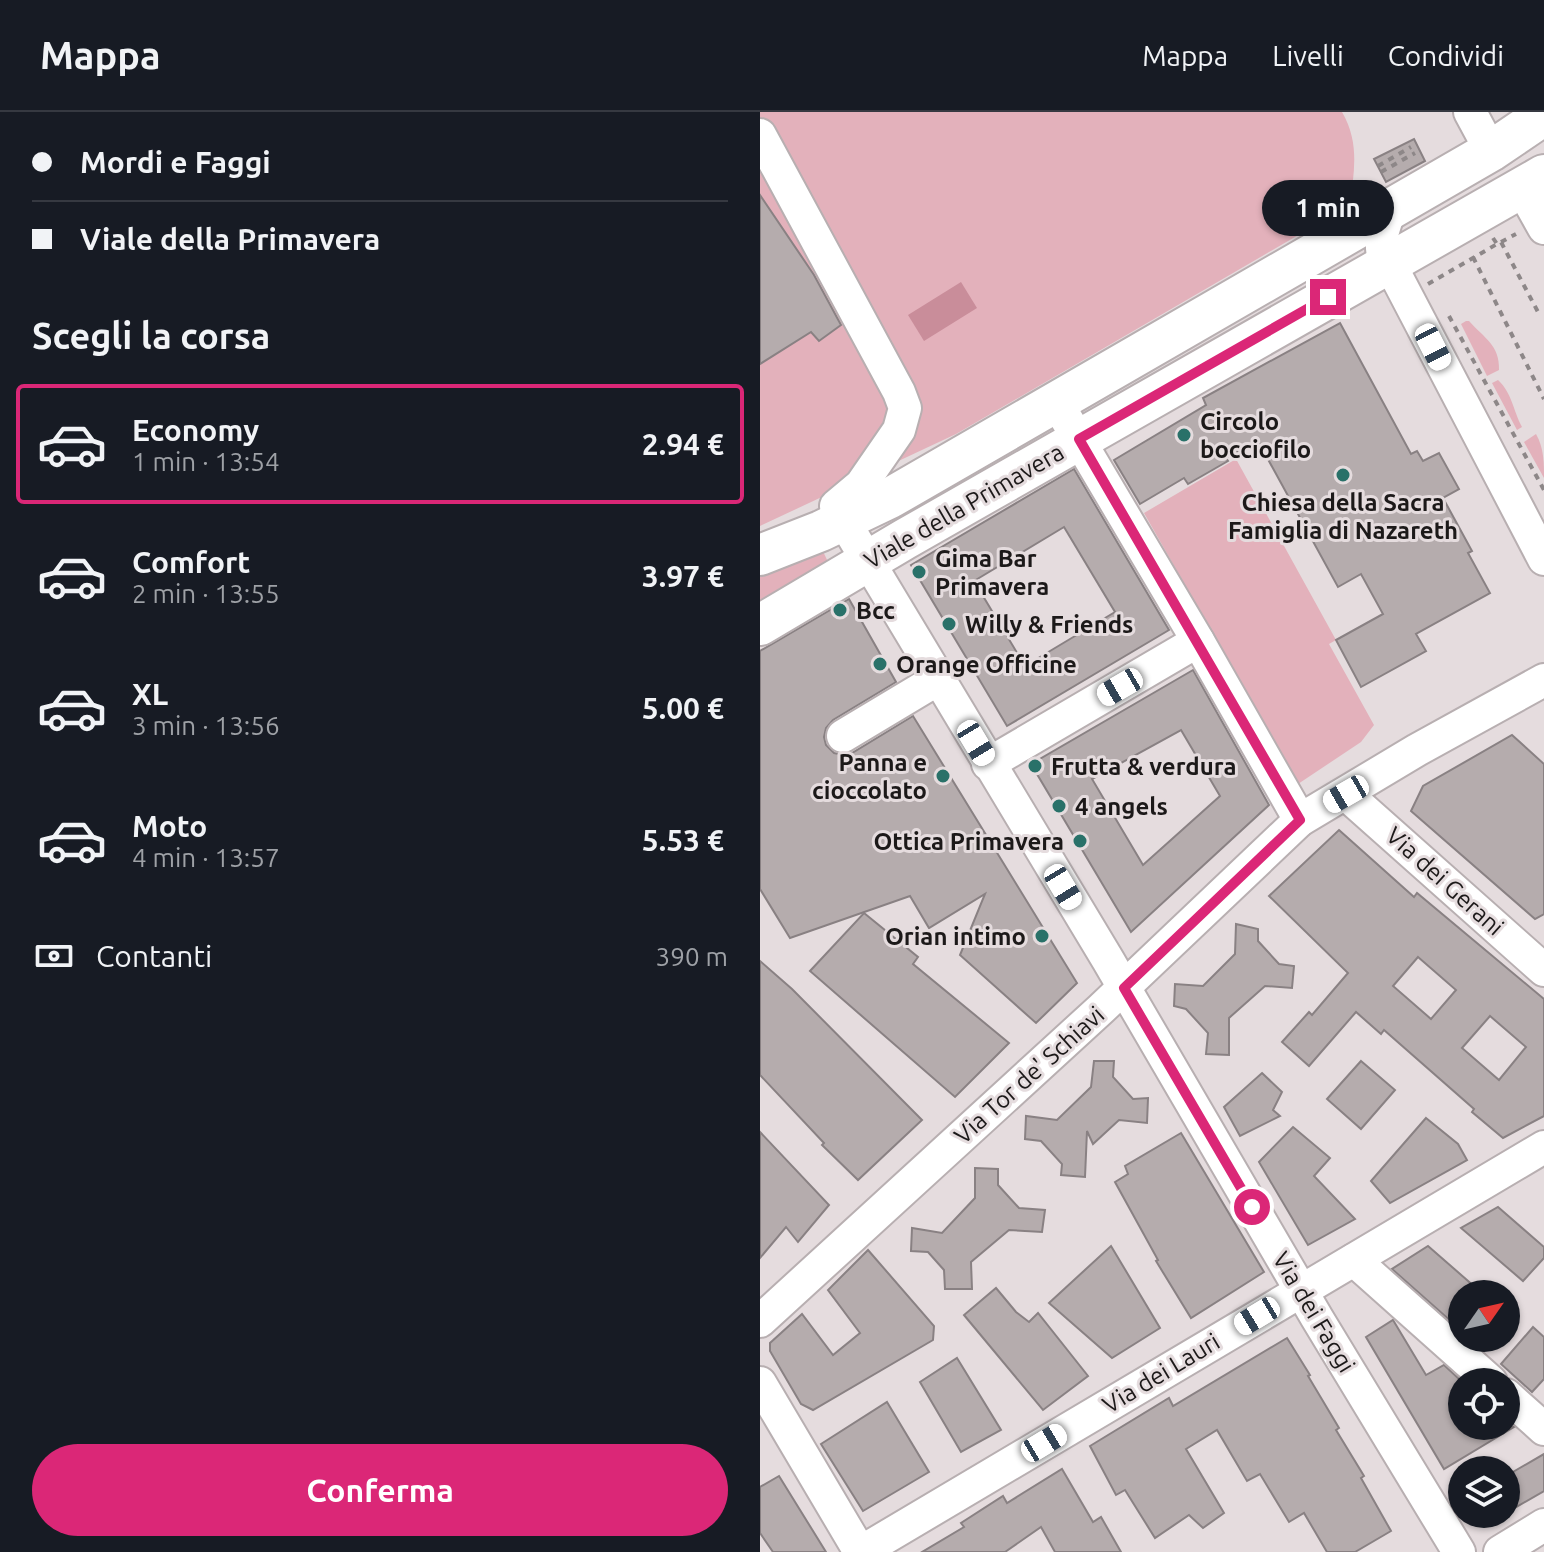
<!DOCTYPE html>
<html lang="it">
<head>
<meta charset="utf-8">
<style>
	body { margin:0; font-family:Ubuntu,sans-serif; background:#242831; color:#f1f3f6; height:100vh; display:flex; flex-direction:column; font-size:30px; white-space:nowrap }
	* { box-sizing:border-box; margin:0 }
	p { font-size:26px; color:#9ea1a6 }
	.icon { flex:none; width:44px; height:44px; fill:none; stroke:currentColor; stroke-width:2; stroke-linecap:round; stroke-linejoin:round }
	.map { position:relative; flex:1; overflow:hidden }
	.panel { display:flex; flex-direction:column; background:#171b24; width:760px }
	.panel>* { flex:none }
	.top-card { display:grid; align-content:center; height:176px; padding:0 32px; background:#171b24 }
	.needle { width:52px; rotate:56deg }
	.fabs { position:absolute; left:688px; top:1168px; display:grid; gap:16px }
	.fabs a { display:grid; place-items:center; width:72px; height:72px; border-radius:50%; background:#171b24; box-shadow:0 2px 6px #0004; font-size:40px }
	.end { position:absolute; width:36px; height:36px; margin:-18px; border:10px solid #db2777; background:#fff; box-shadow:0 0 0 4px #fff }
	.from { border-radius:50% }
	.bubble { position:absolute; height:56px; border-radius:28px; background:#171b24; box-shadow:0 2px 6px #0004; font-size:26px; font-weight:600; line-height:56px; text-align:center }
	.car { position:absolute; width:24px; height:48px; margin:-24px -12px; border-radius:10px; box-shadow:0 0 6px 2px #0007; background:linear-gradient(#fff 24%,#345 0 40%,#fff 0 76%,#345 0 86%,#fff 0) }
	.top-card b { display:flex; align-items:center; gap:28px; height:76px; font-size:30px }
	.top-card b+b { border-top:2px solid #363941 }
	.top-card i { width:20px; height:20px; background:#f1f3f6 }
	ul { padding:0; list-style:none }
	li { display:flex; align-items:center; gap:24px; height:120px; margin:0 16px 12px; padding:0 16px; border:4px solid transparent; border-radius:8px }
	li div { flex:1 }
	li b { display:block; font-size:30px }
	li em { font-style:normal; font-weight:600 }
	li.current { border-color:#db2777 }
	li>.icon { width:72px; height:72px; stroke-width:1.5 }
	h2 { padding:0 32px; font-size:36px; line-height:96px }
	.pay { display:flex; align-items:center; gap:20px; height:88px; padding:0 32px; font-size:30px }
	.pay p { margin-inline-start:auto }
	.action { display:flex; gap:16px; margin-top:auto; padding:16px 32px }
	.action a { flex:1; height:92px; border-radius:48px; background:#db2777; color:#fff; font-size:32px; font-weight:600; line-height:92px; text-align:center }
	header { display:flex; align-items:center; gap:48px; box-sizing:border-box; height:112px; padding:0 40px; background:#171b24; border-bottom:2px solid #363941 }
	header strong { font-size:38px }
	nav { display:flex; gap:44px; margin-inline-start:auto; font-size:28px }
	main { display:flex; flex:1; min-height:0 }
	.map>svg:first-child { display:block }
	.green { fill:#e3b1bb }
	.water { fill:#c98d9a }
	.building { fill:#b5acad; stroke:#898183; stroke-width:2; fill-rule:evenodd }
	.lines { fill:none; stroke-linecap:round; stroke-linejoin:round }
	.minor-casing { stroke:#b8afb1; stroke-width:36 }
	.major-casing { stroke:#b8afb1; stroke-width:44 }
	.path { stroke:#8d8788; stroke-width:4; stroke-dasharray:6 6; stroke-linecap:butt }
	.minor { stroke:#fff; stroke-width:32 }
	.major { stroke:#fff; stroke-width:40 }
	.route { stroke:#db2777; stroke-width:10 }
	.poi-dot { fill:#297169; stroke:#e5dcde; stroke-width:3 }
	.labels { text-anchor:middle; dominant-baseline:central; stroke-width:6; stroke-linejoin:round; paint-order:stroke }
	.poi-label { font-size:24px; font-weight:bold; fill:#1c1919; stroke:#e5dcde; text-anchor:start }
	.street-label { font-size:24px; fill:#1c1919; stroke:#e5dcde }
</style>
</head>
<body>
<header>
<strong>Mappa</strong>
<nav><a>Mappa</a><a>Livelli</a><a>Condividi</a></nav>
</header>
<main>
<section class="panel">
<div class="top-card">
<b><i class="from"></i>Mordi e Faggi</b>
<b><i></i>Viale della Primavera</b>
</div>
<h2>Scegli la corsa</h2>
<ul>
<li class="current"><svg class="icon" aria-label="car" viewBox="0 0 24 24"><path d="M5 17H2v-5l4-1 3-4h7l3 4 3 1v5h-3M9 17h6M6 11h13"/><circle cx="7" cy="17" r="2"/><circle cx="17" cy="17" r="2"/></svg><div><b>Economy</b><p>1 min · 13:54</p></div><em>2.94 €</em></li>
<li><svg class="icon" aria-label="car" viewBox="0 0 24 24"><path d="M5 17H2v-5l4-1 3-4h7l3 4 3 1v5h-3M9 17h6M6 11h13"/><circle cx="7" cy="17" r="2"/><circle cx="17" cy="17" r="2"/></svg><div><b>Comfort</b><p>2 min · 13:55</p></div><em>3.97 €</em></li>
<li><svg class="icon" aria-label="car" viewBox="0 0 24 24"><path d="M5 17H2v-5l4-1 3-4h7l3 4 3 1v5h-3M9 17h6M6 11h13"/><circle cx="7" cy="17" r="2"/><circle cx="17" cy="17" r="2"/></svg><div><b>XL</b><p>3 min · 13:56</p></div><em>5.00 €</em></li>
<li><svg class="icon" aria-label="car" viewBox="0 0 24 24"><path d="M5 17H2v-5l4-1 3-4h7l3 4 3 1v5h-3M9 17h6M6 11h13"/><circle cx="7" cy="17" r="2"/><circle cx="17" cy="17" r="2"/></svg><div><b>Moto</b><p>4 min · 13:57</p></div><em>5.53 €</em></li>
</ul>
<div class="pay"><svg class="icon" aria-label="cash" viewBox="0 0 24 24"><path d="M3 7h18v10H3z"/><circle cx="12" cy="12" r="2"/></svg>Contanti<p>390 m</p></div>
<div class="action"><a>Conferma</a></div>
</section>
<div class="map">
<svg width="784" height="1440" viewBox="0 0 784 1440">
	<rect width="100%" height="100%" fill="#e5dcde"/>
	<g class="green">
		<path d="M0 0H582C600 31 594 59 590 93L196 322 0 414Z"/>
		<path d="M706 209H709C724 226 740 233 739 258L727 264 701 212Z"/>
		<path d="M738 268C752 281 753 298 762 315L757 318 732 271Z"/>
		<path d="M776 322C784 336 784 351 784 366L764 330Z"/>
		<polygon points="476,347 576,528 569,532 614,613 601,630 538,672 384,401"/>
		<polygon points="61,435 68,450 0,493 0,457"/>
	</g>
	<polygon class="water" points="201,170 217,196 164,229 148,203"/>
	<g class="building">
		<polygon points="654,27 665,49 626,70 614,47"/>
		<polygon points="0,83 54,163 81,213 59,229 51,220 0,252"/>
		<polygon points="580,211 651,342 657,339 663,349 679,341 699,377 683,386 712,439 708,441 730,481 656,522 666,539 601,575 576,528 623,502 601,462 578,475 498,329 466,346 468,349 428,372 424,366 380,392 354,348 446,293 443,286"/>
		<path d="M314 357 409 518 247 614 151 453ZM304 415 355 500 265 554 214 469Z"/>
		<polygon points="89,487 136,570 73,608 66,616 64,625 66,633 74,641 84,643 92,641 153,604 317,871 276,911 200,843 225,782 169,816 150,784 30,826 0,777 0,539"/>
		<path d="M433 558 509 693 371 820 271 652ZM421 618 460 684 383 753 332 667Z"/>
		<polygon points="752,623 784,652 784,802 775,807 651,699 663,674"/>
		<path d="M579 718 654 785 657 781 784 887V1004L743 1026 712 1000 714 997 624 918 621 922 596 900 549 954 522 930 549 900 552 903 588 861 509 784ZM658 845 696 878 671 907 633 874ZM730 904 766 935 739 968 702 936Z"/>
		<polygon points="104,801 158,845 153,852 249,931 195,985 50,859"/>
		<polygon points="476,812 498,817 498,829 519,852 534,854 532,876 505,874 469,906 469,943 446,942 448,921 426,897 414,894 415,872 443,874 475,842"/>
		<polygon points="0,849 32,877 162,1008 98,1068 62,1033 64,1031 0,963"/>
		<polygon points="334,949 354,949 353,965 373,987 388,986 387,1011 359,1008 333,1032 327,1019 325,1065 301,1063 302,1052 281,1029 265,1027 266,1004 297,1008 331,975"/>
		<polygon points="601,949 635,978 601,1017 567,987"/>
		<polygon points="502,961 522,980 513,998 520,1004 480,1024 464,995"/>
		<polygon points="666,1006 698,1032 707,1048 630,1091 611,1069"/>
		<polygon points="533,1015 570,1046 554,1064 595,1107 548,1133 499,1050"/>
		<polygon points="0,1020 69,1093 38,1130 26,1115 0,1146"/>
		<polygon points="421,1021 504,1160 431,1206 396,1149 398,1148 355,1070 368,1062 365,1054"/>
		<polygon points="215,1056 238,1057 238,1073 259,1096 285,1098 282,1120 249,1118 211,1150 212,1177 185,1177 184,1158 168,1140 151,1139 152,1116 182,1121 215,1086"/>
		<polygon points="738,1095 784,1135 784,1146 763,1169 701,1116"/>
		<polygon points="351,1134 400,1216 352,1246 289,1191"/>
		<polygon points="668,1134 723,1182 702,1182 702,1219 632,1157"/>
		<polygon points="108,1138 174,1214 173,1228 53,1298 41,1292 10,1239 10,1231 42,1202 73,1243 100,1221 68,1178"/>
		<polygon points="236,1176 256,1200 269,1210 278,1201 328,1264 283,1298 204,1203"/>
		<polygon points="633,1208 666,1263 684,1253 699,1267 702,1272 702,1314 754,1315 684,1357 606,1225"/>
		<polygon points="773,1215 784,1225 784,1267 772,1280 741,1252"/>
		<polygon points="527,1226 550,1263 548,1264 579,1316 576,1318 604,1364 601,1366 631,1419 595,1440 567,1440 544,1401 529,1410 500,1362 487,1369 457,1318 426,1337 464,1401 443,1416 429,1403 395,1426 365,1378 356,1383 330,1334 409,1286 413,1294"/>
		<polygon points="197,1246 241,1318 201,1340 160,1270"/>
		<polygon points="127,1290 169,1360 103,1399 61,1332"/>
		<polygon points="784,1342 784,1379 746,1401 746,1364"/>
		<polygon points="302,1357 333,1410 341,1405 361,1440 295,1440 281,1415 245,1440 162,1440 204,1415 201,1411 243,1384 247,1391"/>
		<polygon points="19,1364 66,1440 13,1440 0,1421 0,1375"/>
	</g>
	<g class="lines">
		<defs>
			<g id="minor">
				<polyline points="710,0 731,39"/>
				<polyline points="0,23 139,280 145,296 139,318 101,373 76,394 79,401 348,848 557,1206 699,1440"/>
				<polyline points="761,75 784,116"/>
				<polyline points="630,96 622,122 622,137 784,447"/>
				<polyline points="297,291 438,529 540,708"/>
				<polyline points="83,624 178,567"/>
				<polyline points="228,652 438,529"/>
				<polyline points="586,682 784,858"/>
				<polyline points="594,1148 731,1270"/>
				<polyline points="0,1209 341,897 540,708 657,638 784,568"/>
				<polyline points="0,1271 100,1440"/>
				<polyline points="746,1283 784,1317"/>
				<polyline points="101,1440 784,1035"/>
				<polyline points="740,1440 784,1413"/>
			</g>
			<g id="major">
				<polyline points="0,443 61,419 130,386 731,39 784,3"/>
				<polyline points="0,513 145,427 784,63"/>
			</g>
		</defs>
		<use href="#minor" class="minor-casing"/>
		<use href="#major" class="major-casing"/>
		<g class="path">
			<polyline points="618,54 651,35"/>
			<polyline points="621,60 655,41"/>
			<polyline points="733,126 737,132 741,130 778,200"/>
			<polyline points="741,130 756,122"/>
			<polyline points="713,145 784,287"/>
			<polyline points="668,172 737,132"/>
			<polyline points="689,204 784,378"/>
		</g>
		<use href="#minor" class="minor"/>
		<use href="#major" class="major"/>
	</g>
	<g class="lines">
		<polyline class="route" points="492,1095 364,876 540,708 319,327 568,185"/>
	</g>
	<g class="poi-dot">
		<circle cx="424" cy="323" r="8"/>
		<circle cx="583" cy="363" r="8"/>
		<circle cx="159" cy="460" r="8"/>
		<circle cx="80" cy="498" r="8"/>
		<circle cx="189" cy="512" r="8"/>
		<circle cx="120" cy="552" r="8"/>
		<circle cx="275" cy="654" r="8"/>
		<circle cx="183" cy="664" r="8"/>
		<circle cx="299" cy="694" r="8"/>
		<circle cx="320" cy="729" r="8"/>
		<circle cx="282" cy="824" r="8"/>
	</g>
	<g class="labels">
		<g class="poi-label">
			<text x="440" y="309">Circolo<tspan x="440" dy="28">bocciofilo</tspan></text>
			<text x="583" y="390" text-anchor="middle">Chiesa della Sacra<tspan x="583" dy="28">Famiglia di Nazareth</tspan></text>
			<text x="175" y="446">Gima Bar<tspan x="175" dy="28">Primavera</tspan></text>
			<text x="96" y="498">Bcc</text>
			<text x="205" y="512">Willy &amp; Friends</text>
			<text x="136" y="552">Orange Officine</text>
			<text x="167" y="650" text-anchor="end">Panna e<tspan x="167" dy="28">cioccolato</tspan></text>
			<text x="291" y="654">Frutta &amp; verdura</text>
			<text x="315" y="694">4 angels</text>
			<text x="304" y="729" text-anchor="end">Ottica Primavera</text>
			<text x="266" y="824" text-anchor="end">Orian intimo</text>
		</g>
		<g class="street-label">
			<text transform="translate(204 394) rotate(-30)">Viale della Primavera</text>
			<text transform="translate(685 769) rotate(42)">Via dei Gerani</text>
			<text transform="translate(269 963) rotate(-42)">Via Tor de' Schiavi</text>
			<text transform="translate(554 1200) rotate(59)">Via dei Faggi</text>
			<text transform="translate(401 1261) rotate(-31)">Via dei Lauri</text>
		</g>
	</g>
</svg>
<div class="fabs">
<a><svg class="needle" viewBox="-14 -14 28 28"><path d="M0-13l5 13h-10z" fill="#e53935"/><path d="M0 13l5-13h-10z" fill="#9ea1a6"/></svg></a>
<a><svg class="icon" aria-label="locate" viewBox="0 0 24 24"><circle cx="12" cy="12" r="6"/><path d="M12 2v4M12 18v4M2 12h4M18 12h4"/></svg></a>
<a><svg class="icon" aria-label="layers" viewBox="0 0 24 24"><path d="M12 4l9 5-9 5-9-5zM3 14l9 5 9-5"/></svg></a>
</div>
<i class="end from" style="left:492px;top:1095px"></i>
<i class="end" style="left:568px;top:185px"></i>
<div class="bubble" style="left:502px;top:68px;width:132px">1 min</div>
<i class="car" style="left:673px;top:235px;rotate:153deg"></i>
<i class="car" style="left:360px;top:575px;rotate:240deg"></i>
<i class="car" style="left:216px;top:631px;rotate:149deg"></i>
<i class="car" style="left:586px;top:682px;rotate:240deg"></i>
<i class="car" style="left:303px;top:775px;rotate:149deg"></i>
<i class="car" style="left:497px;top:1204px;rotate:239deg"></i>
<i class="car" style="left:284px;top:1331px;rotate:59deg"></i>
</div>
</main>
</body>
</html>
